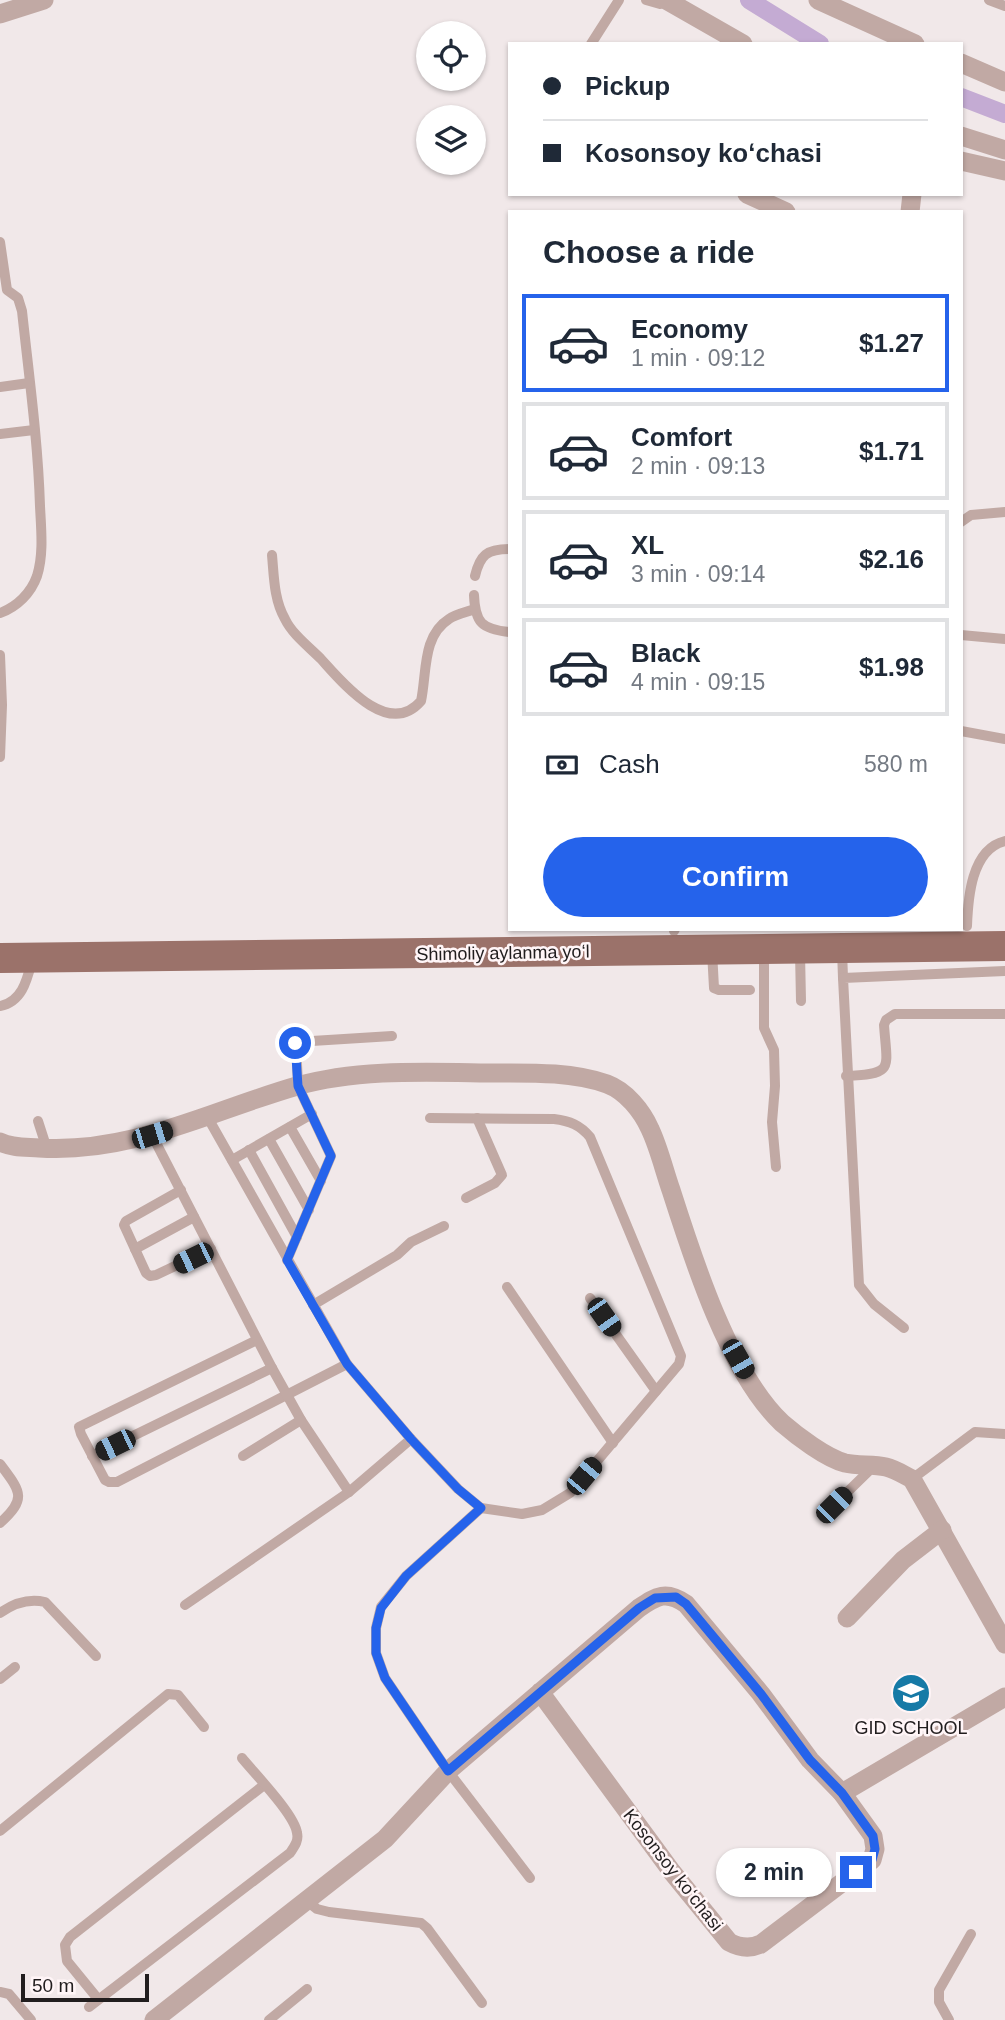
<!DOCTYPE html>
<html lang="en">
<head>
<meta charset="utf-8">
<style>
	body { margin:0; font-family:Arial,sans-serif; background:#f2f2f3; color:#1f2937; height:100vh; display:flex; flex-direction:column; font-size:26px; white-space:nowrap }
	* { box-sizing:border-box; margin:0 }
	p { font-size:23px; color:#747a83 }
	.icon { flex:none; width:38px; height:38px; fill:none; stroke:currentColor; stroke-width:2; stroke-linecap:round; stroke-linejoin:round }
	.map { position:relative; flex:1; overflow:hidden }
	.side { position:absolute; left:508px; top:210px; width:455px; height:721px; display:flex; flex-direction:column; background:#fff; border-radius:0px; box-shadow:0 2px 5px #0004 }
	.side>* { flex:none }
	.guide { position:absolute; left:508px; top:42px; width:455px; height:154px; border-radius:0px; box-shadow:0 2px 5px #0004; display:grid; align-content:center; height:154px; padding:0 35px; background:#fff }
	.controls { position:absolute; left:416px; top:21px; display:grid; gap:14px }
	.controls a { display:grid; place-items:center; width:70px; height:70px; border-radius:50%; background:#fff; box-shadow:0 2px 5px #0004; font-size:35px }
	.scale { position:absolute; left:21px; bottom:18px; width:128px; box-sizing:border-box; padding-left:7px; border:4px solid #211d1e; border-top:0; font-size:19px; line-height:24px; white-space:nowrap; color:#211d1e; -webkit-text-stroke:5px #fff5f7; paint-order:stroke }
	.end { position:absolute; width:32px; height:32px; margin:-16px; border:9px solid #2563eb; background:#fff; box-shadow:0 0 0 4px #fff }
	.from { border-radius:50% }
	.bubble { position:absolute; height:49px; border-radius:24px; background:#fff; box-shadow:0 2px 5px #0004; font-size:23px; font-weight:700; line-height:49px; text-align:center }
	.car { position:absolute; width:21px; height:42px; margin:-21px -10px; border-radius:9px; box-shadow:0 0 5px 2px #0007; background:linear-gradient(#222 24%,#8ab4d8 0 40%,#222 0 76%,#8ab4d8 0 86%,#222 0) }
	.guide b { display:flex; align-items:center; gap:24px; height:66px; font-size:26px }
	.guide b+b { border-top:2px solid #e0e1e3 }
	.guide i { width:18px; height:18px; background:#1f2937 }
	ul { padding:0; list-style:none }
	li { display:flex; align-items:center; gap:21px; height:98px; margin:0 14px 10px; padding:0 21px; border:4px solid #e0e1e3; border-radius:0px }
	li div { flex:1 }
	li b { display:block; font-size:26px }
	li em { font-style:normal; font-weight:700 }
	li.selected { border-color:#2563eb }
	li>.icon { width:63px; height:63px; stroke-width:1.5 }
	h2 { padding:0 35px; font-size:32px; line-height:84px }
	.pay { display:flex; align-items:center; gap:18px; height:77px; padding:0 35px; font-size:26px }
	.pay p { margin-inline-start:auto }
	.action { display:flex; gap:14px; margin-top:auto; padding:14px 35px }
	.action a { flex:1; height:80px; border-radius:42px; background:#2563eb; color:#fff; font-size:28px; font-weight:700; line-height:80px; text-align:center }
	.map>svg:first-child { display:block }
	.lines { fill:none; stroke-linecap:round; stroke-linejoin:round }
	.canal { stroke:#c4abd3; stroke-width:18 }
	.lane { stroke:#c1a9a4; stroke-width:10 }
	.street { stroke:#c1a9a4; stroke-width:19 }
	.primary { stroke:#9b726a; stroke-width:30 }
	.route { stroke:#2563eb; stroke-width:9 }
	.labels { text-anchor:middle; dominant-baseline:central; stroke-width:5; stroke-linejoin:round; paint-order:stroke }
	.street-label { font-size:18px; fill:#211d1e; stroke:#fff5f7 }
	.poi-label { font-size:18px; fill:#211d1e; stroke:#fff5f7 }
</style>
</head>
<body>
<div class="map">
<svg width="1005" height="2020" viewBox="0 0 1005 2020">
	<rect width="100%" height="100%" fill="#f1e8e9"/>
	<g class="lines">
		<g class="canal">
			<polyline points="749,0 820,44"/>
			<polyline points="961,97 1005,114"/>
		</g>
		<g class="lane">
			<polyline points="646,0 660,4 663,0"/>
			<polyline points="989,0 1005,6"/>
			<polyline points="591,44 619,0"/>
			<path d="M0 242 7 290 18 298 22 311C29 376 38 441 40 506 41 528 44 554 37 576 31 593 17 607 0 613"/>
			<polyline points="0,387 29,383"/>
			<polyline points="0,434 34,430"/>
			<polyline points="961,522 971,515 1005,512"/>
			<path d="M272 555C274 577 274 600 285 619 292 634 309 647 321 659 342 682 388 739 421 701 427 673 422 636 449 619 456 614 467 612 475 609"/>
			<path d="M475 576C480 555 487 549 509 549"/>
			<path d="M474 595C475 623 482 629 509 632"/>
			<polyline points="961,635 1005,639"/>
			<polyline points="0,655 2,705 0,757"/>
			<polyline points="961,731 1005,739"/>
			<path d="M967 926C968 899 971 849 1005 841"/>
			<polyline points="674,931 675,929"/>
			<polyline points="842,950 843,978"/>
			<polyline points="712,951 714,988 719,990 750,990"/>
			<polyline points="764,953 764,1028 774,1050 775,1086 772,1122 776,1167"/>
			<polyline points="800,953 801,1001"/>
			<path d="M0 1006C22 1002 27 980 32 961"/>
			<path d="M846 1076C895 1074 887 1069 884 1025L886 1020 895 1014H1005"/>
			<polyline points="208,1118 347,1364 117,1482 109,1482 105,1480 81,1434 79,1427 257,1340"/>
			<path d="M430 1118 554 1119C570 1121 580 1125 590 1137L681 1356 679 1364 570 1493 542 1510 522 1514 481 1508"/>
			<polyline points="38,1121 47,1149"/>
			<polyline points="290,1127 321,1181"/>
			<polyline points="152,1135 272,1368 301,1420 349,1492"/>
			<polyline points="269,1139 309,1210"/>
			<polyline points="249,1150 297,1237"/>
			<polyline points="232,1160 312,1114"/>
			<polyline points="181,1190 126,1221 124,1225 146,1273 150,1276 156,1275 211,1249"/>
			<polyline points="466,1198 495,1183 502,1175 477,1118"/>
			<polyline points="135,1249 194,1217"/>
			<polyline points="287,1260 331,1156 298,1086 296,1042 392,1036"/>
			<polyline points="507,1287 613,1443"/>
			<polyline points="590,1298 656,1391"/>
			<polyline points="313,1305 397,1255 411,1242 444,1226"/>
			<polyline points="904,1328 874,1304 859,1285 843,978 1005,971"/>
			<polyline points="347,1364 411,1439"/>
			<polyline points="92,1456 272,1368"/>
			<polyline points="243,1456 301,1420"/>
			<path d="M0 1464C20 1491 28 1498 0 1523"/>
			<polyline points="912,1479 975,1432 1005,1434"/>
			<polyline points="834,1505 874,1466"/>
			<polyline points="185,1605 349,1492 411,1439 458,1489 481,1508 406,1576 381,1607 376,1628 376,1653 385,1678 448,1771 530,1878"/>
			<path d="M0 1613C14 1603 28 1598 45 1602L96 1656"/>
			<polyline points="0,1679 15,1667"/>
			<polyline points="0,1831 168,1694 178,1695 204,1727"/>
			<polyline points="307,1901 317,1909 329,1912 421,1923 427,1928 482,2003"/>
			<polyline points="0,1992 9,1994 31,2020"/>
			<polyline points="98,1999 67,1961 65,1945 70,1937 264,1785"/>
			<path d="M89 2007 290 1853C294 1847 299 1841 297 1833 295 1815 255 1774 242 1758"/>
			<polyline points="269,2020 307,1989"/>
			<polyline points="949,2020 939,2002 939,1990 971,1934"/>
		</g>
		<g class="street">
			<polyline points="666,0 743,44"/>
			<polyline points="818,0 915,44"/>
			<polyline points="0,14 44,0"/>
			<polyline points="961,63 1005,82"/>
			<polyline points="961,136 1005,150"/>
			<polyline points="961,161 1005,171"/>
			<polyline points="747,194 786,212"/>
			<polyline points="910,212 912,194"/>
			<path d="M0 1142C12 1148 26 1147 39 1148 132 1154 210 1111 297 1086 357 1069 424 1072 487 1073 526 1073 570 1071 607 1084 626 1091 642 1111 650 1129 659 1148 664 1170 671 1190 693 1259 729 1373 782 1423 797 1436 826 1458 845 1463 858 1466 873 1464 886 1467 895 1469 904 1475 912 1479L1005 1644"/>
			<polyline points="847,1618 903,1560 942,1530"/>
			<polyline points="842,1793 1005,1697"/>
			<path d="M154 2020 385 1839 448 1771 639 1608C657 1596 666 1590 686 1604L761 1694 810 1760 842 1793 873 1836 875 1849 872 1860 761 1944C750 1949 740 1948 729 1942L672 1872 540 1692"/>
		</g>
		<polyline class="primary" points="0,958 1005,946"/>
	</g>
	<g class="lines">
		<polyline class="route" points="295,1043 298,1086 331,1156 287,1260 347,1364 411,1439 458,1489 481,1508 406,1576 381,1608 376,1628 376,1653 385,1678 448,1771 639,1608 655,1598 676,1597 686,1604 761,1694 810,1760 842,1793 873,1836 875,1849 872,1860 856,1872"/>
	</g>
	<defs>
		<symbol id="school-disc" viewBox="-11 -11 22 22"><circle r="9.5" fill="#167aa6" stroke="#fff5f7"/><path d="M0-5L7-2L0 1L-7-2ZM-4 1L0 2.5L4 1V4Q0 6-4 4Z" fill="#fff"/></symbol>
	</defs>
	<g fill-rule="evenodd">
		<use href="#school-disc" x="889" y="1671" width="44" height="44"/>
	</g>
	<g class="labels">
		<g class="street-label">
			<text transform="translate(503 953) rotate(-1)">Shimoliy aylanma yoʻl</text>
			<text transform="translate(673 1870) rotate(52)">Kosonsoy koʻchasi</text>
		</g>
		<g class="poi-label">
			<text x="911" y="1728">GID SCHOOL</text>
		</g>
	</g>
</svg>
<div class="controls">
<a><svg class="icon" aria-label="locate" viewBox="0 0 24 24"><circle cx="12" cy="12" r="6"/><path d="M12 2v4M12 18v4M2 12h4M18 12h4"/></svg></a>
<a><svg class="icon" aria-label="layers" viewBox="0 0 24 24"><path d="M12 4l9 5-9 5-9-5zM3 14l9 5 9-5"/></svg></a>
</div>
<div class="scale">50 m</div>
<i class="end from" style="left:295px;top:1043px"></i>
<i class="end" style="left:856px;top:1872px"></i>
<div class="bubble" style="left:716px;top:1848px;width:116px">2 min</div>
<i class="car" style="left:152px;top:1135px;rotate:73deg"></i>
<i class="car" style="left:193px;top:1258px;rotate:244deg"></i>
<i class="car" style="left:604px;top:1317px;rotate:145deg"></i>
<i class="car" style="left:738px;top:1359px;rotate:150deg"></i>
<i class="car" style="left:115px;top:1445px;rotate:244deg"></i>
<i class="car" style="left:584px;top:1476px;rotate:40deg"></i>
<i class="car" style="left:834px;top:1505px;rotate:45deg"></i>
<div class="guide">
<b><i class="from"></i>Pickup</b>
<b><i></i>Kosonsoy koʻchasi</b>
</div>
<section class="side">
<h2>Choose a ride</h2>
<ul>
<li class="selected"><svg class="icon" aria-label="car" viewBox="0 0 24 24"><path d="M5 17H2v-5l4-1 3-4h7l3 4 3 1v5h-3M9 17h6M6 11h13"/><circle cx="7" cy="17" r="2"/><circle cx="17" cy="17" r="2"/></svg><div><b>Economy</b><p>1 min · 09:12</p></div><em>$1.27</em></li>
<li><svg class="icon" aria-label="car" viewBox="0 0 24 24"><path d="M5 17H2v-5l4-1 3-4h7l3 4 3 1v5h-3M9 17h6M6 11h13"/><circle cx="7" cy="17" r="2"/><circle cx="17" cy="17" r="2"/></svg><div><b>Comfort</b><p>2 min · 09:13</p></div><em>$1.71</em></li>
<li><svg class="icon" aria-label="car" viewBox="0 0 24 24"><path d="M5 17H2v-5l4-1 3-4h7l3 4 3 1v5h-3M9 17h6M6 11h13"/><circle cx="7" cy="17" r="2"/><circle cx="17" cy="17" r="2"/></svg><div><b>XL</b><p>3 min · 09:14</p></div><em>$2.16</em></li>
<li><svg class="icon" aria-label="car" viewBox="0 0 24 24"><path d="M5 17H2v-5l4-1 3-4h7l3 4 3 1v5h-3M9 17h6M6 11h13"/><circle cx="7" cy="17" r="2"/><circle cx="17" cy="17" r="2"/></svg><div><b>Black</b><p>4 min · 09:15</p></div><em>$1.98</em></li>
</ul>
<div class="pay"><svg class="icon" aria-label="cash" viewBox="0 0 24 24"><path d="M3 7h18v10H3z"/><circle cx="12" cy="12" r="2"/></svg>Cash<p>580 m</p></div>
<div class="action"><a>Confirm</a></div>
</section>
</div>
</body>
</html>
